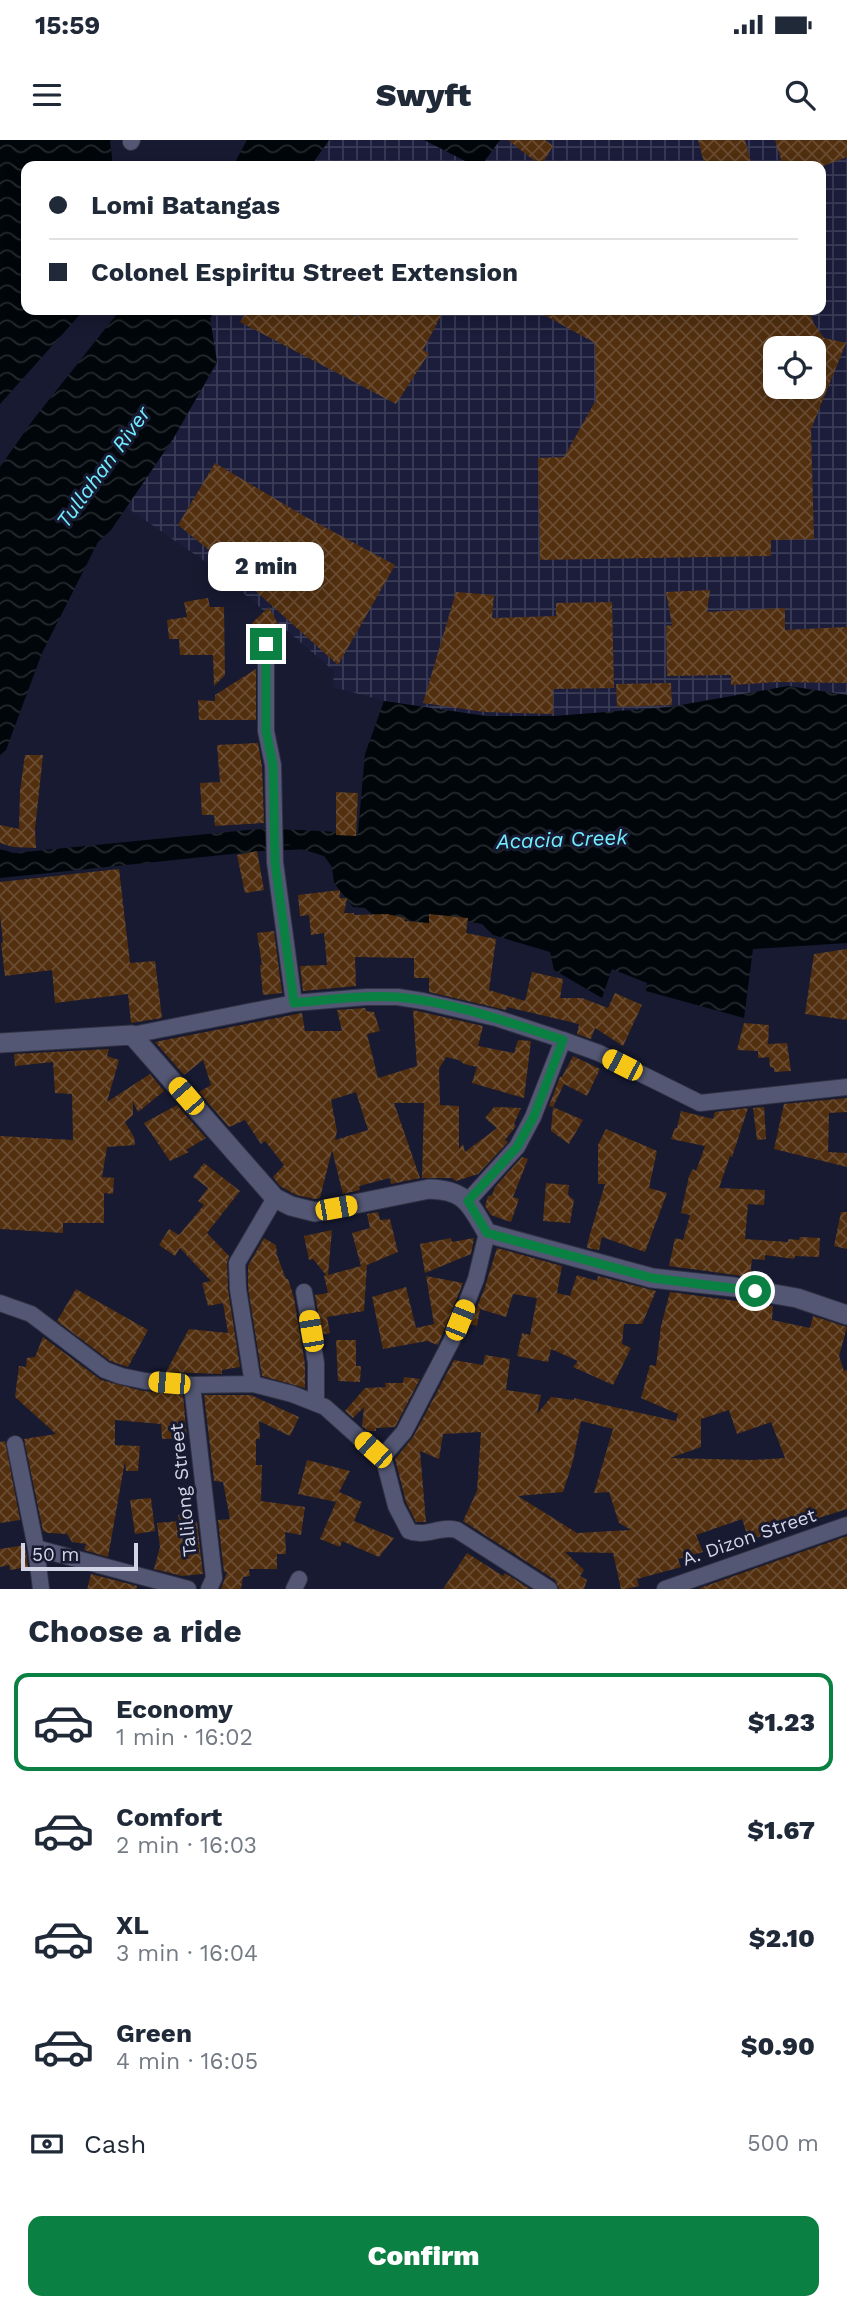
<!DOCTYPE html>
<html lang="en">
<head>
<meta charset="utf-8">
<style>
	body { margin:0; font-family:"Work Sans",sans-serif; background:#f2f2f3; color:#1f2937; height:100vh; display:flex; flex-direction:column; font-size:26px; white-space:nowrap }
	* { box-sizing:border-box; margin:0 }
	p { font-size:23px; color:#747a83 }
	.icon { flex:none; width:38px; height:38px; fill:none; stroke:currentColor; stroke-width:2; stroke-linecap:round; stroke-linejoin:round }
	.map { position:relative; height:1449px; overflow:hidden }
	.side { display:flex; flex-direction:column; background:#fff; flex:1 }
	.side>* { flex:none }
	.guide { position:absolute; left:21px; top:21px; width:805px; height:154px; border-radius:14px; box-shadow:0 4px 18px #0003; display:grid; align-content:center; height:154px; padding:0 28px; background:#fff }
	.controls { position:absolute; left:763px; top:196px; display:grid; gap:14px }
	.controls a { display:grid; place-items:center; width:63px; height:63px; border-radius:14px; background:#fff; box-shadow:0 4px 18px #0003; font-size:35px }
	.scale { position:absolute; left:21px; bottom:18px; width:117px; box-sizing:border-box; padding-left:7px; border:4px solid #d2d5e5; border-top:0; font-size:19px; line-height:24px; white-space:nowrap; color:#d2d5e5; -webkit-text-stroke:5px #171a31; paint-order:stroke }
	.end { position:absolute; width:32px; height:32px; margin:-16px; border:9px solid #0b8043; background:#fff; box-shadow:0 0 0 4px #fff }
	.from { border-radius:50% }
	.bubble { position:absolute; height:49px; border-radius:14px; background:#fff; box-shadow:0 4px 18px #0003; font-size:23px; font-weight:800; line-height:49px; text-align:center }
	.car { position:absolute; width:21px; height:42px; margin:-21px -10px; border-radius:9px; box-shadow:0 0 5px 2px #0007; background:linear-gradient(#f5c518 24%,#345 0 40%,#f5c518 0 76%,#345 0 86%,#f5c518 0) }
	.guide b { display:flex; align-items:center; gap:24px; height:66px; font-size:26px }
	.guide b+b { border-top:2px solid #e0e1e3 }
	.guide i { width:18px; height:18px; background:#1f2937 }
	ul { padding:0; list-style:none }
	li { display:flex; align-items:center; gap:21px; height:98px; margin:0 14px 10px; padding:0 14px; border:4px solid transparent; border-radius:14px }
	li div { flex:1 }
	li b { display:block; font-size:26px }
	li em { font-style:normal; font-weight:800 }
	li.active { border-color:#0b8043 }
	li>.icon { width:63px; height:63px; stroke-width:1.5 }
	h2 { padding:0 28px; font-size:32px; line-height:84px }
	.pay { display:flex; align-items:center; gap:18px; height:77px; padding:0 28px; font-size:26px }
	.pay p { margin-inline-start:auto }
	.action { display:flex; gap:14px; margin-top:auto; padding:14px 28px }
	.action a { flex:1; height:80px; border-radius:14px; background:#0b8043; color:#fff; font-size:28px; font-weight:800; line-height:80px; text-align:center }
	.status { display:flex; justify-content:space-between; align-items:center; height:49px; padding:0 35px; background:#fff; direction:ltr }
	.status svg { height:19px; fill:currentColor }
	header { display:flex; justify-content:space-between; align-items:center; height:91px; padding:0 28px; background:#fff; font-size:32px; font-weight:800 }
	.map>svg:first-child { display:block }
	.industrial { fill:url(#industrial-grid); fill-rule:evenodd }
	.water { fill:url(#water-waves) }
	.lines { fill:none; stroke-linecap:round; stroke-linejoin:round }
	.stream { stroke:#00060a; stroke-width:4.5 }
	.building { fill:url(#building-cross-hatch); fill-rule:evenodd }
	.minor-casing { stroke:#313245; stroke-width:18 }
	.tertiary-casing { stroke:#313245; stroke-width:21 }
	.minor { stroke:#535773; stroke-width:16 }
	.tertiary { stroke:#535773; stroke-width:19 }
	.route { stroke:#0b8043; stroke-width:9 }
	.labels { text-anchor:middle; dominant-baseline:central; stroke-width:6; stroke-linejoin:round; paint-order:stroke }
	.street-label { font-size:19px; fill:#d2d5e5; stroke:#171a31 }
	.water-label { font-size:21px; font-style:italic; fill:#70edfe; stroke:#171a31 }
</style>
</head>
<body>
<div class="status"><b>15:59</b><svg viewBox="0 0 49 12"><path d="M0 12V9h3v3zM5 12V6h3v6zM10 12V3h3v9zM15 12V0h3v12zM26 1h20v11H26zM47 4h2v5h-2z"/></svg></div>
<header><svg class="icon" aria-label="menu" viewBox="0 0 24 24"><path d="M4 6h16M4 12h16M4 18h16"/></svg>Swyft<svg class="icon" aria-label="search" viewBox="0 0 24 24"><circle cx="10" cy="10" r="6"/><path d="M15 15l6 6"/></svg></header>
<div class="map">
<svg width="847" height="1449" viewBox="0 0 847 1449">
	<defs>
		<pattern id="industrial-grid" width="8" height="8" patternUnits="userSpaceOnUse" patternTransform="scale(1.75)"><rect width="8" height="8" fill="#1b1d3b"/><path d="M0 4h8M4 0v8" fill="none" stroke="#3b3d57"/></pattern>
		<pattern id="water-waves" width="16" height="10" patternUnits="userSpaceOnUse" patternTransform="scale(1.75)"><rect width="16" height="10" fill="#00060a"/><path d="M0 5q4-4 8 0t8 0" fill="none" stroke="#24292e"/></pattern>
		<pattern id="building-cross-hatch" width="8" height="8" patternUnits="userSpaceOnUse" patternTransform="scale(1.75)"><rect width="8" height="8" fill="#512f0f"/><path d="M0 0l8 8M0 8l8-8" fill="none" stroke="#694c32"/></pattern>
	</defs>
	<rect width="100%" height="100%" fill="#171a31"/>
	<path class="industrial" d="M329 0H847V555L788 546 670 567 555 576H486L384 561 333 547 334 531 213 427 126 367 173 299 217 223 210 177 216 170H821V26H313L315 20ZM775 208H814V247H775Z"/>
	<g class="water">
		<polygon points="0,0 110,0 113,26 26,26 26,170 84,170 0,264"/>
		<polygon points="247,0 329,0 315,20 313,26 233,26"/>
		<polygon points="424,0 500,0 481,26 475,26"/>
		<polygon points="120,170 216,170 210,178 217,222 173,299 111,390 98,402 42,513 6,610 0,615 0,327 33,280"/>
		<polygon points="788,546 847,555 847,803 753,809 744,878 646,851 647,843 612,829 602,858 554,830 550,812 493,795 482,784 461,780 389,789 365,768 353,767 334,743 332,727 324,716 295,707 279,709 278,689 358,693 365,614 384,561 486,576 555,576 670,567"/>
		<polygon points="268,688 271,710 0,738 0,709 14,713"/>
	</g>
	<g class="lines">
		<polyline class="stream" points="281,708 303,707"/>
	</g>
	<g class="building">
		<polygon points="508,0 545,0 553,6 541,26"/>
		<polygon points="698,0 745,0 751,22 734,26 705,26"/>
		<polygon points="775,0 847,0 847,17 823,26 783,26"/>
		<polygon points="247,170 343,170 357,177 362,170 444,170 423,210 429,213 396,264 240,182"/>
		<path d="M535 170H809L814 184 824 198 846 203 811 289 814 399 771 400V416L540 420 538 318 564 317 596 260 595 203ZM775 208H814V247H775Z"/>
		<polygon points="215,323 304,376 395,425 338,525 220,419 178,385"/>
		<polygon points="710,450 707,472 785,468 785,490 847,487 847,543 778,542 731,545 731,535 667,536 666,486 672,485 666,452"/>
		<polygon points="456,452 494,455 492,478 556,476 556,463 612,462 614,548 553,549 553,574 485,572 423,563"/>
		<polygon points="208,458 210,467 224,467 225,535 214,546 213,515 180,515 179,499 169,499 167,480 187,477 184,462"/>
		<polygon points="269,467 278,484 267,494 260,495 252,483"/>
		<polygon points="256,529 256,580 199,580 198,560 215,561 215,555"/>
		<polygon points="671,543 672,565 617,567 616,544"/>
		<polygon points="258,603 262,626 264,683 215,686 214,675 202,675 200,643 220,642 217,605"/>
		<polygon points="25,615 43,615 35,689 36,708 13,707 0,703 0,685 19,689 20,651"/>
		<polygon points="336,652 358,653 356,696 336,695"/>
		<polygon points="257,711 264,750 245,753 237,715"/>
		<polygon points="119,729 130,823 155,821 162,878 131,883 128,854 55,863 52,830 5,836 1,803 3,802 0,775 0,742"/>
		<polygon points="340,750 340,758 347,758 344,773 354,773 354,775 387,774 405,778 405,781 429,783 429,774 468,778 466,793 496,799 489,850 525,861 532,832 563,839 560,858 582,858 608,868 615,853 642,865 623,906 595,888 591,899 577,894 579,884 507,867 506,870 429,852 429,838 414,838 414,818 355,817 356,846 303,851 300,826 327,825 324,793 311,795 309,775 300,776 298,755"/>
		<polygon points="274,791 282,853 263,855 260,825 262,825 257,793"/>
		<polygon points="847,809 847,880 805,874 814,814"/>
		<path d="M365 868 366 871 374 872 380 891 367 894 378 938 417 926 413 870 483 886 478 906 514 913 518 900 531 901 524 958 472 943 477 927 464 924 459 920 446 917 439 929 440 965 459 966V1009L463 1004 465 1012 497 988 485 978 494 967 521 968 514 984 516 986 505 1000 508 1002 478 1034 456 1041 452 1038H422L424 963H394L420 1038 391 1044 390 1038 359 1046 360 1050 343 1054 332 1010 320 1058 315 1059 296 1055 280 1046 273 1037 284 1025 265 1001 261 1004 245 980 229 987 199 952 211 945 203 920 184 935 155 902 302 873 305 891H342L337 870ZM356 952 368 990 335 1000 337 991 331 960Z"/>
		<polygon points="744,883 769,885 768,904 787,903 791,931 774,932 774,928 770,927 769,917 758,918 758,911 737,910"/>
		<polygon points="109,909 107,916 119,920 107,962 150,934 164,951 138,972 133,962 133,975 125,982 134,997 135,1005 107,1007 102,1037 114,1038 113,1054 104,1053 104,1083 63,1083 63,1093 0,1089 0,996 73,1000 72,954 55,953 53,922 15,926 14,914"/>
		<polygon points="573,916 600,929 587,956 564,944 553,967 549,966 560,937 562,937"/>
		<polygon points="847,958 847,972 829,973 828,1012 847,1013 847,1027 774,1009 784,964"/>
		<polygon points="177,965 206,998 186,1010 189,1012 170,1021 144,983"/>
		<polygon points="553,967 583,980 569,1004 551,991"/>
		<polygon points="764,967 766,999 757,1000 753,968"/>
		<polygon points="748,968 732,1017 730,1016 719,1048 765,1050 764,1065 748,1064 745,1099 788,1102 788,1099 799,1100 800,1097 820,1098 819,1117 795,1116 794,1119 765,1115 765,1120 752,1119 750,1137 669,1126 675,1098 683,1100 690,1075 681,1073 689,1036 693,1029 696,1031 705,1006 671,999 675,988 677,988 681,971 713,979 715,972"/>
		<polygon points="606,989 657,1011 649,1048 667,1053 645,1112 602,1097 599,1110 587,1108 588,1101 605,1044 598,1044 598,1005"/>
		<polygon points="522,1017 528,1019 513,1057 519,1059 511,1082 491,1075 485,1066 488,1056 492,1055 495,1047"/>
		<polygon points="204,1023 240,1051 207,1093 229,1116 227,1123 228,1150 240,1227 222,1230 222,1234 166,1232 189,1189 228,1193 223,1163 208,1166 202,1143 211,1141 180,1108 175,1116 159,1105 169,1089 179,1095 204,1065 198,1061 208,1048 193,1037"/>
		<polygon points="546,1043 569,1045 568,1055 574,1060 570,1083 543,1081"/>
		<polygon points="378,1072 380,1080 390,1079 398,1112 367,1125 364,1171 327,1177 330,1193 322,1195 315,1155 328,1153 324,1136 326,1135 313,1119 309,1120 304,1096 332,1090 328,1135 361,1126 352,1093 370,1088 367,1074"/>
		<polygon points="841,1072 847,1072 847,1109 834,1106"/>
		<polygon points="264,1098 276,1105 277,1115 286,1139 288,1139 294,1158 305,1224 305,1248 262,1236 248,1148 248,1126"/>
		<polygon points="451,1098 452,1102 474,1098 471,1114 425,1133 420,1104"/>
		<polygon points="497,1108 562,1126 557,1153 570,1156 577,1135 597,1141 598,1136 656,1151 642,1184 624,1184 622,1204 631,1208 613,1245 573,1227 578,1221 551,1209 548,1222 517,1216 522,1193 530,1195 537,1158 513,1154 506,1177 480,1169 477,1186 470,1184 484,1150"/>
		<polygon points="426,1136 463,1143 438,1205 427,1201 383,1209 372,1157 406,1147 416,1188 434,1184"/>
		<polygon points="76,1149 148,1190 128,1227 110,1221 57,1181"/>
		<path d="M670 1152 773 1166 772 1180 810 1188 813 1176 847 1187 839 1216 844 1231 847 1230V1369L749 1400 742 1379 696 1395 703 1412 678 1419 681 1427 637 1439 639 1446 626 1449H621L613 1413 565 1412 584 1430 580 1436 587 1440 584 1449H559L555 1440 463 1381 477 1351 481 1292 443 1294 439 1319 420 1311 426 1382H416L406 1362 395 1319 413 1297 454 1220 483 1225 485 1215 510 1219 506 1250 541 1255 537 1274 551 1257 574 1260V1258L676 1281 678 1274 641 1258 650 1225 656 1226 661 1186ZM729 1270 737 1294 771 1282 785 1318 752 1320 670 1318 701 1307V1279ZM581 1281 613 1289 594 1353 609 1352 619 1383 631 1390 577 1393 518 1356 563 1352 573 1321Z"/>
		<polygon points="43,1197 101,1240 143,1251 183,1255 187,1298 162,1299 161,1284 115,1280 115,1305 140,1306 138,1331 126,1331 125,1321 108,1417 84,1410 86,1404 72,1402 67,1394 48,1393 43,1391 24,1299 56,1294 15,1257 19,1226 26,1227 27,1218 35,1217"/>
		<polygon points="336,1200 356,1200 356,1226 361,1226 360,1242 338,1241"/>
		<polygon points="404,1237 420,1239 395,1287 376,1288 376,1291 368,1291 362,1286 364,1267 353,1278 345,1271 365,1248 386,1247 385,1243 403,1243"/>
		<polygon points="204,1255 251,1255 299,1277 290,1296 259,1281 260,1299 256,1299 256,1325 262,1325 261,1361 305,1367 301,1395 285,1392 286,1414 277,1414 277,1429 249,1429 250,1436 243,1437 241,1449 221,1449 227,1432 224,1432 218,1380 230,1379 223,1342 214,1341"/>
		<polygon points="5,1301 20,1380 0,1383 0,1302"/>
		<polygon points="307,1320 350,1331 339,1352 362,1362 354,1381 394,1398 379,1417 342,1401 340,1407 320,1399 336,1362 298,1354"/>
		<polygon points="151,1358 155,1391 135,1394 130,1360"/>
		<polygon points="192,1372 193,1382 197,1382 203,1434 182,1436 154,1429 160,1407 157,1383 179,1381 178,1375"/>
		<polygon points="847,1396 847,1449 700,1449 700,1448"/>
		<polygon points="25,1405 28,1427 10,1430 9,1425 0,1427 0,1409"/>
		<polygon points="467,1413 503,1436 505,1433 530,1449 443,1449"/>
		<polygon points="91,1434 137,1446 137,1449 87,1449"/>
	</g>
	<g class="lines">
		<defs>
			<g id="minor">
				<polyline points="131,2 132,0"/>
				<polyline points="266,504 266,591 273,625 275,722 294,863"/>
				<polyline points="132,895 294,863 366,857 398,857 423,861 496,878 563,900 599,913 700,963 847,947"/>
				<polyline points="468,1061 517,1007 533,977 563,900"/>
				<polyline points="304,1152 316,1223 316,1263"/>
				<path d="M0 1163 31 1174 105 1230 121 1236 145 1241 192 1245 253 1244 292 1254 325 1267 373 1310 383 1316 396 1366 409 1391C425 1398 441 1385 457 1390L549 1449"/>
				<polyline points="253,1244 238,1149 237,1123 275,1058"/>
				<polyline points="192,1245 214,1438 209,1449"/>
				<polyline points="15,1304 36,1408 41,1449"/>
				<polyline points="383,1316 404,1292 452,1200 476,1139 487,1093"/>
				<polyline points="36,1408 188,1449"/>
				<polyline points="294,1449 299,1439"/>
				<polyline points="665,1449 847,1385"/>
			</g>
			<path id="tertiary" d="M0 903 132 895 275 1058 291 1066 315 1072 429 1049C466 1050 470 1064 487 1093L652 1138 734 1147 797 1158 847 1175"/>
		</defs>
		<use href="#minor" class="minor-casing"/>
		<use href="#tertiary" class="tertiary-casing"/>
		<use href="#minor" class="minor"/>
		<use href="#tertiary" class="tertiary"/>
	</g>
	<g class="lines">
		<path class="route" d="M266 504V591L273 625 275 722 294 863C328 860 362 855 396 857 450 861 511 883 563 900L534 976 517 1007 468 1061 487 1093 652 1138 755 1151"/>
	</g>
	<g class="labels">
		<g class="street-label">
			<text transform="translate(183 1350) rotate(-96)">Talilong Street</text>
			<text transform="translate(749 1397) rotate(-19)">A. Dizon Street</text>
		</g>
		<g class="water-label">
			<text transform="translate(103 327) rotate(-54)">Tullahan River</text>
			<text transform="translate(562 699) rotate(-2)">Acacia Creek</text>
		</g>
	</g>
</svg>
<div class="controls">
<a><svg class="icon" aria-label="locate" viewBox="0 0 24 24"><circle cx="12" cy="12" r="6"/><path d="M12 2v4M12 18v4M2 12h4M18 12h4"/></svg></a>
</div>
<div class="scale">50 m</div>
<i class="end from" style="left:755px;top:1151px"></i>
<i class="end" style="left:266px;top:504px"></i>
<div class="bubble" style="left:208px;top:402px;width:116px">2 min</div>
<i class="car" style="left:622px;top:925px;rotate:297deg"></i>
<i class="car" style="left:186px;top:956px;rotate:319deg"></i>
<i class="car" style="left:336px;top:1068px;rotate:80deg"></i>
<i class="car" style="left:460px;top:1180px;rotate:22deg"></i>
<i class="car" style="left:311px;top:1191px;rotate:350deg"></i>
<i class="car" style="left:169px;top:1243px;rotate:275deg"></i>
<i class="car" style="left:373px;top:1310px;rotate:312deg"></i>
<div class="guide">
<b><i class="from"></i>Lomi Batangas</b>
<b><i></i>Colonel Espiritu Street Extension</b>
</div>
</div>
<section class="side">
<h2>Choose a ride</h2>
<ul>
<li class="active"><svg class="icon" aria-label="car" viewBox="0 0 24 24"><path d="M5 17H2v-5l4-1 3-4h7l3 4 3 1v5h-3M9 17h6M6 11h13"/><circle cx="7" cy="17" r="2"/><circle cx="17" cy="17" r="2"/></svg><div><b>Economy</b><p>1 min · 16:02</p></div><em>$1.23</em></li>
<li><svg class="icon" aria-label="car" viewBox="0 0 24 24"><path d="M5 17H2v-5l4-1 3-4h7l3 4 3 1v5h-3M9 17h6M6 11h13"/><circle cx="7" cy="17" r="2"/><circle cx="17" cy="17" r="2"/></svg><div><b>Comfort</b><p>2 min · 16:03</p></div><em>$1.67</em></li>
<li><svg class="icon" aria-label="car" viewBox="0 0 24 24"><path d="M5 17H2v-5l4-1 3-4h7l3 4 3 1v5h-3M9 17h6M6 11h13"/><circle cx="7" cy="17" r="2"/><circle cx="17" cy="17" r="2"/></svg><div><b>XL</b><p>3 min · 16:04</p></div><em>$2.10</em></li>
<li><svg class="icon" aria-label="car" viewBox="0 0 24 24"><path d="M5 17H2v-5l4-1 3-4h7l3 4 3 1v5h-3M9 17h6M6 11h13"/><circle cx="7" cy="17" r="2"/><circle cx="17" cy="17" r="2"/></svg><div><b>Green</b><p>4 min · 16:05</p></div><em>$0.90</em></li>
</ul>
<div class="pay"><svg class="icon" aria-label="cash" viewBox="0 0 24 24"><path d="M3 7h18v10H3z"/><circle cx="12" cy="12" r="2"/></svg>Cash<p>500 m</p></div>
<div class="action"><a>Confirm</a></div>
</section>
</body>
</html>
